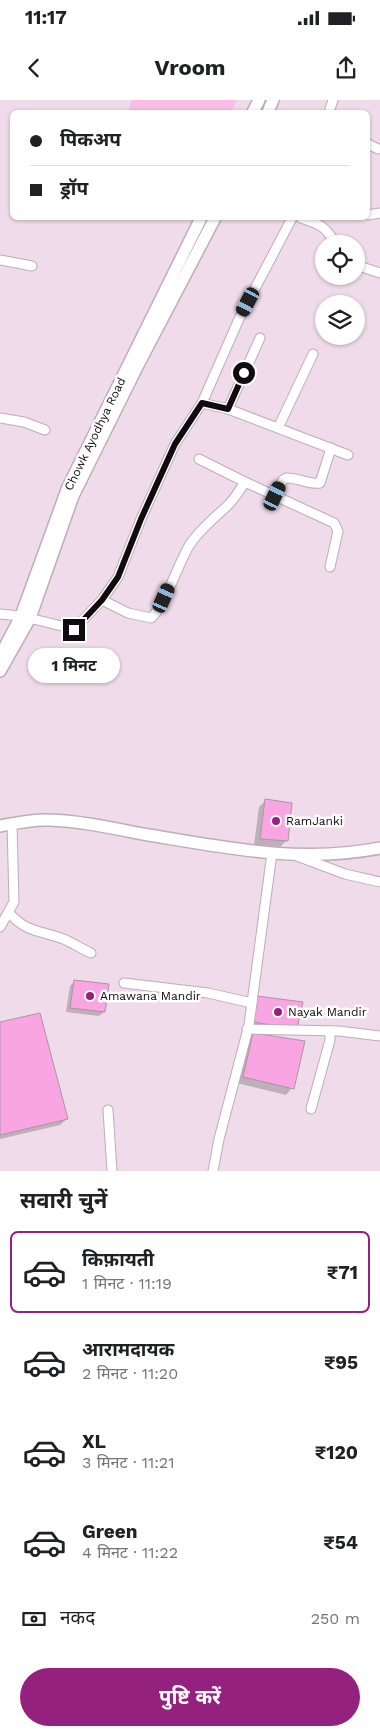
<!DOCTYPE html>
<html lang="hi">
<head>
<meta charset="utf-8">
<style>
	body { margin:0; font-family:"Work Sans","Noto Sans Devanagari",sans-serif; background:#f2f2f2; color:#202124; height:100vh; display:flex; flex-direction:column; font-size:19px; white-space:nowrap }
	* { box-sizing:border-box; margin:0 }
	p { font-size:16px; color:#757577 }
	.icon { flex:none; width:28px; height:28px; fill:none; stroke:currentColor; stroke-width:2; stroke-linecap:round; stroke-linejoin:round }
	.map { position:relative; height:1071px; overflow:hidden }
	.drawer { display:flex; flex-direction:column; background:#fff; flex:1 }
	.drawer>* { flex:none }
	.banner { position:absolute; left:10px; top:10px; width:360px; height:110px; border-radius:8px; box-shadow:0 1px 4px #0004; display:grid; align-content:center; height:110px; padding:0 20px; background:#fff }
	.tools { position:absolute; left:315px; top:135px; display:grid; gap:10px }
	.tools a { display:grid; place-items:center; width:50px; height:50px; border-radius:50%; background:#fff; box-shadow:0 1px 4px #0004; font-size:25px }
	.end { position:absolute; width:22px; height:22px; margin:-11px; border:6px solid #110b10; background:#fff; box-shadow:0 0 0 2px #fff }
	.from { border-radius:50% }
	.bubble { position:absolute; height:35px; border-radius:18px; background:#fff; box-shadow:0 1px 4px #0004; font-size:16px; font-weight:700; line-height:35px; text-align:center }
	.car { position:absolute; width:15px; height:30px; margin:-15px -8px; border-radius:6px; box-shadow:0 0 4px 1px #0007; background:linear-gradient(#222 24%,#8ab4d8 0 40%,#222 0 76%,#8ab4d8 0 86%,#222 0) }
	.banner b { display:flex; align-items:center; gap:18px; height:48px; font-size:19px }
	.banner b+b { border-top:1px solid #e0e0e0 }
	.banner i { width:12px; height:12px; background:#202124 }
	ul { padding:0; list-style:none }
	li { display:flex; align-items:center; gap:15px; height:82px; margin:0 10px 8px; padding:0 10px; border:2px solid transparent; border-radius:8px }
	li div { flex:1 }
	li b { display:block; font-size:19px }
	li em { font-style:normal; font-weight:700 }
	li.active { border-color:#95217f }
	li>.icon { width:45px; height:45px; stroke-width:1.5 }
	h2 { padding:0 20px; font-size:22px; line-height:60px }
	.pay { display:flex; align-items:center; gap:12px; height:55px; padding:0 20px; font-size:19px }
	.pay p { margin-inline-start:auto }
	.primary-button { display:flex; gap:10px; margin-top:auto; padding:10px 20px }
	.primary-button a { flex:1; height:58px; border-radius:30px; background:#95217f; color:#fff; font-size:20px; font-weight:700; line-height:58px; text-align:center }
	.status { display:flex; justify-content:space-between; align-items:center; height:35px; padding:0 25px; background:#fff; direction:ltr }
	.status svg { height:14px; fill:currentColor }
	header { display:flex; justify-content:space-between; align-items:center; height:65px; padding:0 20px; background:#fff; font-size:22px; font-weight:700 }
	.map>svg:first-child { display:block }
	.green { fill:#fabde8 }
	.shadow { fill:#0003 }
	.building { fill:#f9a5e2; stroke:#a896a3 }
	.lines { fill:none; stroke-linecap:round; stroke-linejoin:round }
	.minor-casing { stroke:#bfacb9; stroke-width:11 }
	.major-casing { stroke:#bfacb9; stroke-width:14 }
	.minor { stroke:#fff; stroke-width:9 }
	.major { stroke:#fff; stroke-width:11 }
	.route { stroke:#110b10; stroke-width:6 }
	.poi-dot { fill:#95217f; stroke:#fff; stroke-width:2 }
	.labels { text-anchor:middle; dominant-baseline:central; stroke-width:5; stroke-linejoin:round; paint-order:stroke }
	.street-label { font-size:12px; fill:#110b10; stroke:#fff }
	.poi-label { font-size:12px; fill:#110b10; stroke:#fff; text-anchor:start }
</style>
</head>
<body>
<div class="status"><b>11:17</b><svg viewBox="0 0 49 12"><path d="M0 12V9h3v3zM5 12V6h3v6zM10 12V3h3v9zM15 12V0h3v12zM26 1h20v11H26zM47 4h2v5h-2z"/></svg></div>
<header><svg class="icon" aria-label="back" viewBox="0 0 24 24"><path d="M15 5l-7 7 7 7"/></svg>Vroom<svg class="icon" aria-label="share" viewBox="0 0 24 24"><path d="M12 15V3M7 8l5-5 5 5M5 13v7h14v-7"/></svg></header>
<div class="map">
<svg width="380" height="1071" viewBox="0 0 380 1071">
	<rect width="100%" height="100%" fill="#efdbe9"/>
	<polygon class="green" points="132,0 237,0 231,12 128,12"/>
	<g class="shadow">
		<polygon points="266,700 286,741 280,747 254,745 259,707"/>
		<polygon points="75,881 104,912 99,916 66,912 70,886"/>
		<polygon points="251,904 296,928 290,935 247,929"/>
		<polygon points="0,923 67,1019 60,1025 0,1039"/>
		<polygon points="253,935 292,988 286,995 237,983 246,941"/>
	</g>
	<g class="building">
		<polygon points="265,699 292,703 288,741 260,739"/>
		<polygon points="74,880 109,884 105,912 70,908"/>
		<polygon points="257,896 303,902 297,929 253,922"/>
		<polygon points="40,913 68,1019 0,1035 0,922"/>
		<polygon points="253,933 305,941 294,989 243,977"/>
	</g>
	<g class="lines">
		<defs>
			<g id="minor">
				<polyline points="329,12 333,0"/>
				<polyline points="368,44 378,49"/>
				<polyline points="368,115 380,113"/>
				<path d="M301 118C321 125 324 125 336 144"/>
				<polyline points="0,160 32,166"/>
				<polyline points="356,165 380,173"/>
				<polyline points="202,303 228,309 348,355"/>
				<polyline points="228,309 260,238"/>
				<polyline points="0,318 24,322 45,330"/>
				<polyline points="278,328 313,254"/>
				<polyline points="199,359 245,382 334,423 338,431 330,467"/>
				<path d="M275 396 283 380 286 378C298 377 308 385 320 383L331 348"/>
				<path d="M102 500 128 513 151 518C165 506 178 464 189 446 197 432 214 418 226 407 234 400 239 391 245 382"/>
				<polyline points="0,514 21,516 74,529 102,500 118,477 141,419 175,344 202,303 239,219 292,118"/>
				<polyline points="297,756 345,774 380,782"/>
				<path d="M9 813C28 834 42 830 66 840 74 844 82 849 91 853"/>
				<polyline points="0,827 14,802 12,724"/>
				<polyline points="124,883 208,893 252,903"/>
				<polyline points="247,929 339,931 380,936"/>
				<polyline points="311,1009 330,940 330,931"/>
				<polyline points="108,1010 112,1071"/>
				<polyline points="213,1071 219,1039 249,925 272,753"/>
			</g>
			<g id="major">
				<polyline points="253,12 259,0"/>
				<polyline points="268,12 273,0"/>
				<polyline points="0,556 21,516 68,387 201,118"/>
				<polyline points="0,571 30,518 73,396 137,267 215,118"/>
				<path d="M0 726C16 723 33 719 49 720 80 721 112 728 143 734 223 747 298 764 380 748"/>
			</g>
		</defs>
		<use href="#minor" class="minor-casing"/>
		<use href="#major" class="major-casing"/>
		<use href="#minor" class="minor"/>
		<use href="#major" class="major"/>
	</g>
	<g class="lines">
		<polyline class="route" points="74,530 102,500 118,477 141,419 175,344 202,303 228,309 244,273"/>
	</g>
	<g class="poi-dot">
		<circle cx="276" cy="721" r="5"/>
		<circle cx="90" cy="896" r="5"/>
		<circle cx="278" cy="912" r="5"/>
	</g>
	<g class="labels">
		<g class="street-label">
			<text transform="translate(95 334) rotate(-64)">Chowk Ayodhya Road</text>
		</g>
		<g class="poi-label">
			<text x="286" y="721">RamJanki</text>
			<text x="100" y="896">Amawana Mandir</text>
			<text x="288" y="912">Nayak Mandir</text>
		</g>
	</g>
</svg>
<div class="tools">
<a><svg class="icon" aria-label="locate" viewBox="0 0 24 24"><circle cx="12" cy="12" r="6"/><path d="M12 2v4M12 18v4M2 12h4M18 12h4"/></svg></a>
<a><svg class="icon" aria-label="layers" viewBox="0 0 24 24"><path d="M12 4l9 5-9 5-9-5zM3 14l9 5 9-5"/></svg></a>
</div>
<i class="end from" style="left:244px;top:273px"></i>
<i class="end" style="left:74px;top:530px"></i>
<div class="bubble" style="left:28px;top:548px;width:92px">1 मिनट</div>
<i class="car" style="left:248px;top:202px;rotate:208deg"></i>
<i class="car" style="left:275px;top:396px;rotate:25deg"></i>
<i class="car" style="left:164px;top:498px;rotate:24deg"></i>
<div class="banner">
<b><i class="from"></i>पिकअप</b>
<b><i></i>ड्रॉप</b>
</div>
</div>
<section class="drawer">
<h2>सवारी चुनें</h2>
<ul>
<li class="active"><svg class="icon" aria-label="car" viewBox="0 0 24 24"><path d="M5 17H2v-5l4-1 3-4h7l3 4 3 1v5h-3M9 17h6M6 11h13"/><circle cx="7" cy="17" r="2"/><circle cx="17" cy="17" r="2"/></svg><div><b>किफ़ायती</b><p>1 मिनट · 11:19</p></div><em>₹71</em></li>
<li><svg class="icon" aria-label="car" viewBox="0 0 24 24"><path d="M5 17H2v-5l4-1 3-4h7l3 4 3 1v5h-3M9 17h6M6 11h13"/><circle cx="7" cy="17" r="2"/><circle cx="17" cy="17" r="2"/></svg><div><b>आरामदायक</b><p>2 मिनट · 11:20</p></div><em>₹95</em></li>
<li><svg class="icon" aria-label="car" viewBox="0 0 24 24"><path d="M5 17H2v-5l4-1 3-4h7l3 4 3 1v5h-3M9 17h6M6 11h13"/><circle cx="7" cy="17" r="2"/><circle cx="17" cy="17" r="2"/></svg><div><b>XL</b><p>3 मिनट · 11:21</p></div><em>₹120</em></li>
<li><svg class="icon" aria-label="car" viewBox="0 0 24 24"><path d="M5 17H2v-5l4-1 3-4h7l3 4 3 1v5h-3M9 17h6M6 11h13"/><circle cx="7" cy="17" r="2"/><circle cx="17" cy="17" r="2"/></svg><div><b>Green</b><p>4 मिनट · 11:22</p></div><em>₹54</em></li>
</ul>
<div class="pay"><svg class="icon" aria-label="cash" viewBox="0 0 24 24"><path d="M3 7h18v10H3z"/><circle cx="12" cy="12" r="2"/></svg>नकद<p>250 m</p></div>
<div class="primary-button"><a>पुष्टि करें</a></div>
</section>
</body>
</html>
